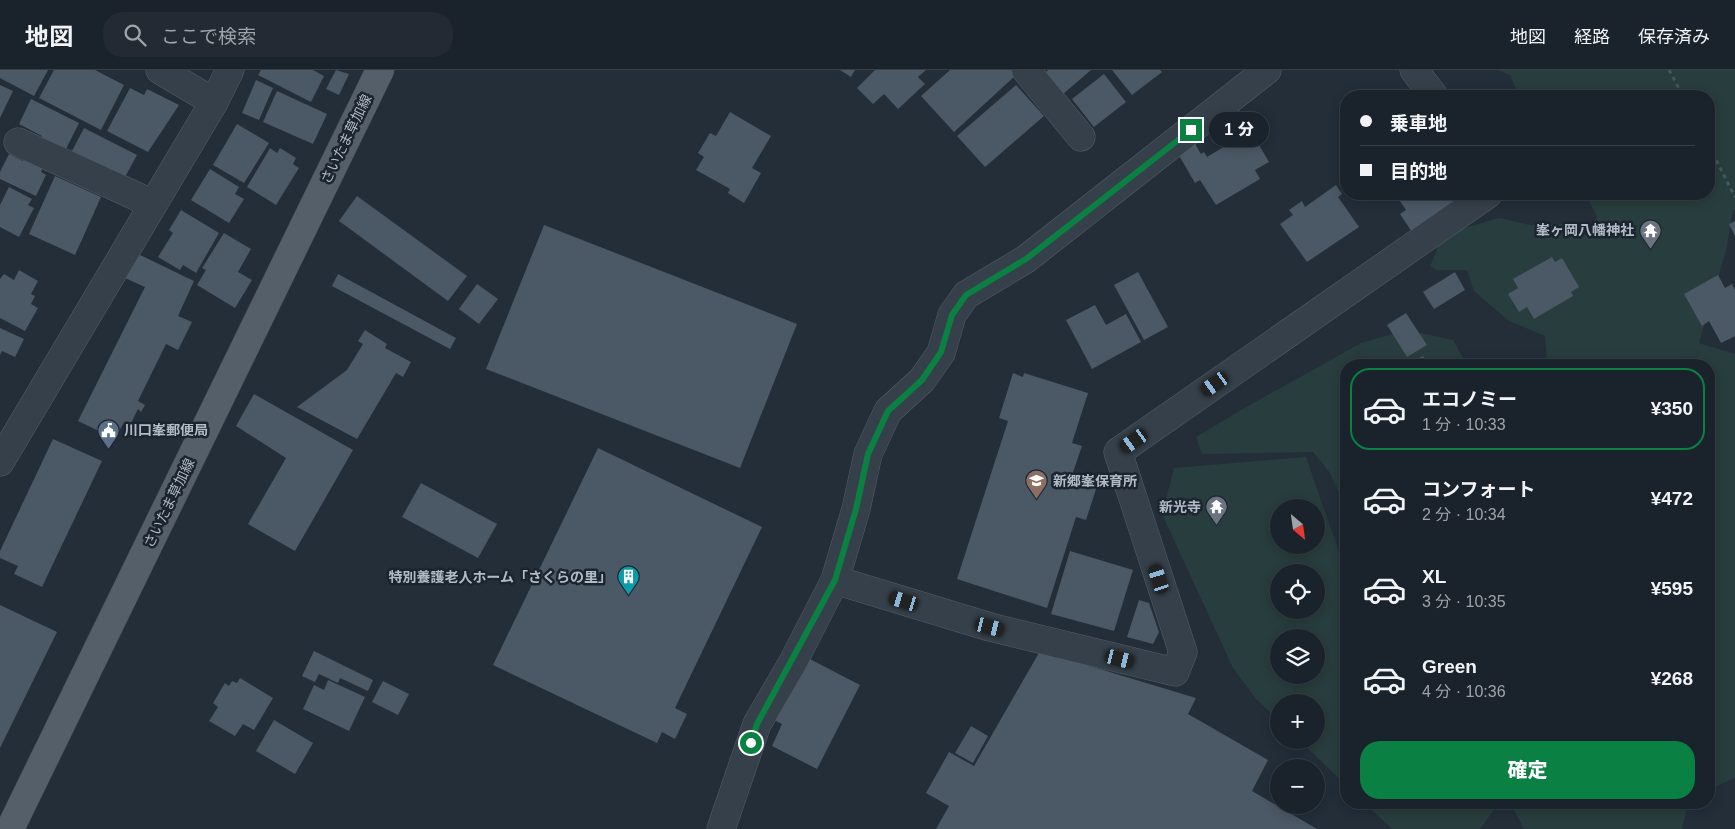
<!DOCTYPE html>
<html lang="ja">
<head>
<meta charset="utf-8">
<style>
	body { margin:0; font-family:Helvetica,"Noto Sans JP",sans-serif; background:#232a33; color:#f1f3f6; height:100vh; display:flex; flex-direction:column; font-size:19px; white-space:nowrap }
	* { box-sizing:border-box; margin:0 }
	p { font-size:16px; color:#9fa4a9 }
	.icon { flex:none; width:28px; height:28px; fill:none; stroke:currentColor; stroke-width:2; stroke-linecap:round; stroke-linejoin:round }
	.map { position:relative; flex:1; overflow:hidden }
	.details { position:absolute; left:1340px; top:289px; width:375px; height:450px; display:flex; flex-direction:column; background:#1a222b; border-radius:20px; box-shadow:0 2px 12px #0003,0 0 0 1px #383f47 }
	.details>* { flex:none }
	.banner { position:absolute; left:1340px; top:20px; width:375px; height:110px; border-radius:20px; box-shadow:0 2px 12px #0003,0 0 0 1px #383f47; display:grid; align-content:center; height:110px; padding:0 20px; background:#1a222b }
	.needle { width:32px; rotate:151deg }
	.buttons { position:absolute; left:1270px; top:429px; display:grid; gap:10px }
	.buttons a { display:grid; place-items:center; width:55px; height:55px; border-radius:50%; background:#1a222b; box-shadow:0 2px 12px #0003,0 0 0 1px #383f47; font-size:25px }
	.end { position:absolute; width:22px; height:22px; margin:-11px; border:6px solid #0b8043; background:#fff; box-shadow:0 0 0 2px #fff }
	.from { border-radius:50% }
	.bubble { position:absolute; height:35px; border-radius:18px; background:#1a222b; box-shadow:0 2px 12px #0003,0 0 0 1px #383f47; font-size:16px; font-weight:800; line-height:35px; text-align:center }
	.car { position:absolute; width:15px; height:30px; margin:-15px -8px; border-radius:6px; box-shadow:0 0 4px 1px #0007; background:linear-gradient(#222 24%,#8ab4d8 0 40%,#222 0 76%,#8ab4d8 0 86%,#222 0) }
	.banner b { display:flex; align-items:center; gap:18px; height:48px; font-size:19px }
	.banner b+b { border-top:1px solid #383f47 }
	.banner i { width:12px; height:12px; background:#f1f3f6 }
	ul { padding:9px 0 0; list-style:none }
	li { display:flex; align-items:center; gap:15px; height:82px; margin:0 10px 8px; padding:0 10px; border:2px solid transparent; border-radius:20px }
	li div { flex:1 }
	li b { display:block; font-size:19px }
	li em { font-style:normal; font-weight:800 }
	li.current { border-color:#0b8043 }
	li>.icon { width:45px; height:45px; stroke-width:1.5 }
	.cta { display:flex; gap:10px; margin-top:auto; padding:10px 20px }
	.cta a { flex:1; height:58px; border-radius:20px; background:#0b8043; color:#fff; font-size:20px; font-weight:800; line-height:58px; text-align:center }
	header { display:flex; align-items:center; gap:30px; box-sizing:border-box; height:70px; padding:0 25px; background:#1a222b; border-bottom:1px solid #383f47 }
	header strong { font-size:24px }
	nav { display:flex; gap:28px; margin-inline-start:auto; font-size:18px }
	.search { width:350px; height:45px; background:#232a33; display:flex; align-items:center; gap:12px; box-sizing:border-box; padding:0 18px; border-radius:20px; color:#9fa4a9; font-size:19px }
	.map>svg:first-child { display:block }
	.green { fill:#283d3d; fill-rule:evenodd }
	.building { fill:#4b5865 }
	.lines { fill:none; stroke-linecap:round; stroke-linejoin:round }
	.minor-casing { stroke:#545e68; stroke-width:29 }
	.major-casing { stroke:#3f4953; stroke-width:29 }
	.path { stroke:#44595a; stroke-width:3; stroke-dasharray:4 4; stroke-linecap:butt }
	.minor { stroke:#36404a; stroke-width:28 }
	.major { stroke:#545f6a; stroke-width:28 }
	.route { stroke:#0b8043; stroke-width:6 }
	.labels { text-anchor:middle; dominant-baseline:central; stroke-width:5; stroke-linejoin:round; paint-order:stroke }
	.street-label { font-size:14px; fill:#b1bbc6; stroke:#1c252f }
	.poi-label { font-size:14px; font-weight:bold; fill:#b1bbc6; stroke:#1c252f; text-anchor:end }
</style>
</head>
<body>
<header>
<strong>地図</strong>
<div class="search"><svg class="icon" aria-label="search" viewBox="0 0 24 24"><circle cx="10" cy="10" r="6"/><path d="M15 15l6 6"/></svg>ここで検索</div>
<nav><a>地図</a><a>経路</a><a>保存済み</a></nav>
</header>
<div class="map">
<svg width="1735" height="759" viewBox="0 0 1735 759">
	<rect width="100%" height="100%" fill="#232e39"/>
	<g class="green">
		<polygon points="1498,0 1735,0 1735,139 1733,141 1726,181 1699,273 1735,284 1735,708 1709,720 1709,295 1547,295 1545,266 1509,251 1474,221 1467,200 1436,200 1430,196 1443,164 1499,148 1530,155 1566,154 1587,165 1597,147 1587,127 1590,124 1709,124 1709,26 1519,26 1510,5"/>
		<polygon points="1406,260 1453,270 1467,295 1346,295 1346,437 1330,403 1313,382 1202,384 1196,367 1248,336 1361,273"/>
		<path d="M1306 387 1346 502V715L1299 670H1316V632H1279V651L1256 629 1233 598 1162 444 1174 398ZM1279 438H1316V475H1279ZM1279 502H1316V540H1279ZM1279 568H1316V605H1279Z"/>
		<polygon points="1519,732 1688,732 1688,733 1682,759 1524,759 1513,738"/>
		<polygon points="1365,733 1499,733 1480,759 1392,759"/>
	</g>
	<g class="building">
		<polygon points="0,0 48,0 34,26 0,8"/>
		<polygon points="54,0 95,0 124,15 101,60 39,28"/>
		<polygon points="261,0 313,0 324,6 311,32 258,5"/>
		<polygon points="336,0 349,4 339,25 326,19"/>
		<polygon points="840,0 855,0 851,7"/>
		<polygon points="875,0 926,0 918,7 925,14 898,39 884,24 873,34 857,18"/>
		<polygon points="950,0 1011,0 1016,5 954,62 921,26"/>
		<polygon points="1048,0 1091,0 1063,24 1045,3"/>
		<polygon points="1112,0 1160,0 1162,2 1132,25"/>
		<polygon points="1104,4 1126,32 1094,57 1072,29"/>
		<polygon points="256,10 273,18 259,50 242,43"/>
		<polygon points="0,15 13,21 0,48"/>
		<polygon points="1016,15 1044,46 985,97 957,66"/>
		<polygon points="130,18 144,25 147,19 179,35 148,82 107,61"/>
		<polygon points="277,21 327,44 313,74 263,52"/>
		<polygon points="31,29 79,53 64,83 40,71 42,66 19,54"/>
		<polygon points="1238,39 1269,92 1255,100 1260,109 1216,135 1200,110 1195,113 1177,82 1194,72 1201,84 1204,82 1207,87 1232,72 1219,49"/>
		<polygon points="730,42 771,66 752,98 761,103 744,133 728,123 730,119 696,100 704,87 698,83 710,63 716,66"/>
		<polygon points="237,54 269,73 244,113 213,95"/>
		<polygon points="84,58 137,85 125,107 72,81"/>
		<polygon points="270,78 277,83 280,78 296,88 293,94 299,98 276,135 247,117"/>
		<polygon points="9,84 23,91 25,87 44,95 41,102 46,105 36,126 0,109 0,102"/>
		<polygon points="210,99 239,117 235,124 244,129 229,153 191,130"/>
		<polygon points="55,106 101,127 75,185 29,164"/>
		<polygon points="1336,115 1342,124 1338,127 1359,157 1307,192 1280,154 1293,145 1289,140 1302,131 1305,137"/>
		<polygon points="9,117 32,129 28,135 34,138 19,167 0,157 0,135"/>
		<polygon points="1405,124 1468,124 1412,162 1400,144 1406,140 1398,128"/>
		<polygon points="357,126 467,206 448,231 339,151"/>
		<polygon points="181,140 219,163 196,203 183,195 180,200 158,187 173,163 169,160"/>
		<polygon points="1735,151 1735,166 1729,154"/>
		<polygon points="544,155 797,254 740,398 486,299"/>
		<polygon points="224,163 251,179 238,202 252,210 235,238 197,215 206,200 202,198"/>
		<polygon points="138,184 194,211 178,246 192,252 178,280 166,274 138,331 145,335 141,342 138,339 129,357 123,354 115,369 78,351 145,217 125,208"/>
		<polygon points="1552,187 1555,192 1562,188 1579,217 1571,222 1573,226 1534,249 1527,237 1519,242 1508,224 1518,218 1513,209"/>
		<polygon points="19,200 38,211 31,224 35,226 31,234 38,238 25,261 0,248 0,209 4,204 14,210"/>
		<polygon points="1138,202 1168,257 1144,270 1114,215"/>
		<polygon points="1455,202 1465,220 1434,239 1423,222"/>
		<polygon points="338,204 456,268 450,279 332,216"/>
		<polygon points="1718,205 1725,218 1732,214 1735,220 1735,266 1721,273 1709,251 1702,256 1684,224"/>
		<polygon points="477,214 498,229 479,254 459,239"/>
		<polygon points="1095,235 1106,255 1126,244 1141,272 1092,299 1066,250"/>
		<polygon points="1406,243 1427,275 1407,287 1387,255"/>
		<polygon points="0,258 24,269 15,287 2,281 0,285"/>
		<polygon points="365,260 387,274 385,278 411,292 403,307 396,303 357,369 297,337 347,300 363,274 358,271"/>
		<polygon points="1423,286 1428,295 1406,295"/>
		<polygon points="1013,303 1023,307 1024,303 1088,323 1072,373 1082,376 1072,405 1098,413 1086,450 1076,447 1047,538 957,509 1008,351 999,348"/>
		<polygon points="254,324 353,380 295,481 248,454 286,388 236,356"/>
		<polygon points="53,369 102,391 42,517 14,504 18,496 0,488 0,481"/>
		<polygon points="598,378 762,457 675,638 687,644 675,669 662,662 657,673 493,595"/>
		<polygon points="421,413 497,454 478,488 402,447"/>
		<polygon points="1709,441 1714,447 1709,451"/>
		<polygon points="1070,481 1133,500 1114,561 1051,544"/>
		<polygon points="1139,530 1149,533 1159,562 1153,574 1127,567"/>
		<polygon points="0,535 57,562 0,678"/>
		<polygon points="314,581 373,610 368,621 340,608 338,613 319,604 315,612 302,606"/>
		<polygon points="1040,581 1196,628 1188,644 1268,690 1252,721 1317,759 936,759 949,736 926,723 949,682 974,696"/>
		<polygon points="806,587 860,615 817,699 772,676 782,654 774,650"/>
		<polygon points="240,608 273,628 254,660 243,654 235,666 209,651 218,637 213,633 225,613 229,616 232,611 237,613"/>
		<polygon points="328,610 365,627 349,661 303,639 314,615 324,620"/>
		<polygon points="383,611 409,624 398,645 372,632"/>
		<polygon points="274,650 313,673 295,704 256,681"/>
		<polygon points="971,656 988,666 973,693 955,683"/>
	</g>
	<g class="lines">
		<defs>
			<g id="minor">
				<polyline points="160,0 214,32"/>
				<polyline points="1026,0 1081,67"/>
				<polyline points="1414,0 1434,26"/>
				<polyline points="18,72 153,134"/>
				<polyline points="0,392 214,32 230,0"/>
				<polyline points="835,510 990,557 1175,602 1183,582 1118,382 1488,124"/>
				<polyline points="721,759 757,654 793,592 835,510 856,439 868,384 888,341 922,310 941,283 952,245 966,225 1026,189 1267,0"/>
			</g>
			<polyline id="major" points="10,759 380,0"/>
		</defs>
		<use href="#minor" class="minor-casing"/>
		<use href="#major" class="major-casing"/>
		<g class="path">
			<polyline points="1669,0 1683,26"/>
			<polyline points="1709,76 1735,127"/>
		</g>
		<use href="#minor" class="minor"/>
		<use href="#major" class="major"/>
	</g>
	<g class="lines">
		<polyline class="route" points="751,673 757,654 835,510 856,439 868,384 888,341 922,310 941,282 952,245 966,225 1026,189 1191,60"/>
	</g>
	<defs>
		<symbol id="temple-pin" viewBox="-11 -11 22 30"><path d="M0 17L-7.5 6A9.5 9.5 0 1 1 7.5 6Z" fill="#6b7280" stroke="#1c252f"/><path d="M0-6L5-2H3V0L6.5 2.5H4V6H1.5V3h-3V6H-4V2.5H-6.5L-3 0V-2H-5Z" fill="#fff"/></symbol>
		<symbol id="civic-pin" viewBox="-11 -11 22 30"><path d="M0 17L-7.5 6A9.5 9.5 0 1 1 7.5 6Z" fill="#5c6f8a" stroke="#1c252f"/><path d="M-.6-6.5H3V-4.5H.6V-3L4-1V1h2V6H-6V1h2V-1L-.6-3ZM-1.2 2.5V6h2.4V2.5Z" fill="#fff"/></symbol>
		<symbol id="school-pin" viewBox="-11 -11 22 30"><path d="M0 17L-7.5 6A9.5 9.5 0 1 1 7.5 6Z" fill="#8d6e63" stroke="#1c252f"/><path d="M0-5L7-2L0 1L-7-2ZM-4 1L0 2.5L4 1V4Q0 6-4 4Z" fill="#fff"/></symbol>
		<symbol id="building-pin" viewBox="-11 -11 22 30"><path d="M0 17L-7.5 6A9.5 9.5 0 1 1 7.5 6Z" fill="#0f9aa8" stroke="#1c252f"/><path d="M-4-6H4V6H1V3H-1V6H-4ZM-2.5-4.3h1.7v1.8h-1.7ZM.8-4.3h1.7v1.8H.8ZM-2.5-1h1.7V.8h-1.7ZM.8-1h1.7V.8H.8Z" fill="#fff"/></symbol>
	</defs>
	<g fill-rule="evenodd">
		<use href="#temple-pin" x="1638" y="148" width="25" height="34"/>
		<use href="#civic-pin" x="96" y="348" width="25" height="34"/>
		<use href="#school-pin" x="1024" y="398" width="25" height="34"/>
		<use href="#temple-pin" x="1204" y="424" width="25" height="34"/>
		<use href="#building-pin" x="616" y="494" width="25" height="34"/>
	</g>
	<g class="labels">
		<g class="street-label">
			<text transform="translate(346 69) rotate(-64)">さいたま草加線</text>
			<text transform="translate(169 433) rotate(-64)">さいたま草加線</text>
		</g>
		<g class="poi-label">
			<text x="1634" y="160">峯ヶ岡八幡神社</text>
			<text x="124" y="360" text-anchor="start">川口峯郵便局</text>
			<text x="1053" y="411" text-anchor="start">新郷峯保育所</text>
			<text x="1201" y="437">新光寺</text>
			<text x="612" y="507">特別養護老人ホーム「さくらの里」</text>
		</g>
	</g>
</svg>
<div class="buttons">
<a><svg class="needle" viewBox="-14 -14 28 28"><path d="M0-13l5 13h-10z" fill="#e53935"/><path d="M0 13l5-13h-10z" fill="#9fa4a9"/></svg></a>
<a><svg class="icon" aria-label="locate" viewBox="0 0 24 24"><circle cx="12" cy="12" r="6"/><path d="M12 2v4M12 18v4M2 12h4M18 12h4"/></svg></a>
<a><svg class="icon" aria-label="layers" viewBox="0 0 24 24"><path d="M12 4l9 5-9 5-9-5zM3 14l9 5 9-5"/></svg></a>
<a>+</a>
<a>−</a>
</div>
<i class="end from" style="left:751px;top:673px"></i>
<i class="end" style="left:1191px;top:60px"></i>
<div class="bubble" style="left:1209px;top:42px;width:60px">1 分</div>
<i class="car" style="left:1215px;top:314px;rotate:235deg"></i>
<i class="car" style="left:1134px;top:371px;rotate:235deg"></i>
<i class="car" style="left:1159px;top:509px;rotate:342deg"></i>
<i class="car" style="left:904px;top:531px;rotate:287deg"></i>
<i class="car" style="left:990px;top:557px;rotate:104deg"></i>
<i class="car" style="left:1120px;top:589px;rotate:104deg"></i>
<div class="banner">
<b><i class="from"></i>乗車地</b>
<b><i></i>目的地</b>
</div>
<section class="details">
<ul>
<li class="current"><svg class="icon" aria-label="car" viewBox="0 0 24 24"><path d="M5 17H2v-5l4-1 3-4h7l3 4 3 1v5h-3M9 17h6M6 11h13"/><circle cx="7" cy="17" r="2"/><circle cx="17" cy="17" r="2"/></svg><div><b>エコノミー</b><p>1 分 · 10:33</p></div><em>¥350</em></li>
<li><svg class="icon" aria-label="car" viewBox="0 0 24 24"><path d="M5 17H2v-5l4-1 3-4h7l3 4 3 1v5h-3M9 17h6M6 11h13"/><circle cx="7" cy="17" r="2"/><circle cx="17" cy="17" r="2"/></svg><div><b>コンフォート</b><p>2 分 · 10:34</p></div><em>¥472</em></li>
<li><svg class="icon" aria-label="car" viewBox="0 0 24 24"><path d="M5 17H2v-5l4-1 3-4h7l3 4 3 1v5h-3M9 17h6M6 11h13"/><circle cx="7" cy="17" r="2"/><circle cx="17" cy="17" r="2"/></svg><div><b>XL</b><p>3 分 · 10:35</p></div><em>¥595</em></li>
<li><svg class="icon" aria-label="car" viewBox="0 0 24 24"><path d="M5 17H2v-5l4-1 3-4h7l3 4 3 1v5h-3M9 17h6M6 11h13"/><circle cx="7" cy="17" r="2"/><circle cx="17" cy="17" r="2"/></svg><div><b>Green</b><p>4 分 · 10:36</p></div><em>¥268</em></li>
</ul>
<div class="cta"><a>確定</a></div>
</section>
</div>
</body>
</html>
